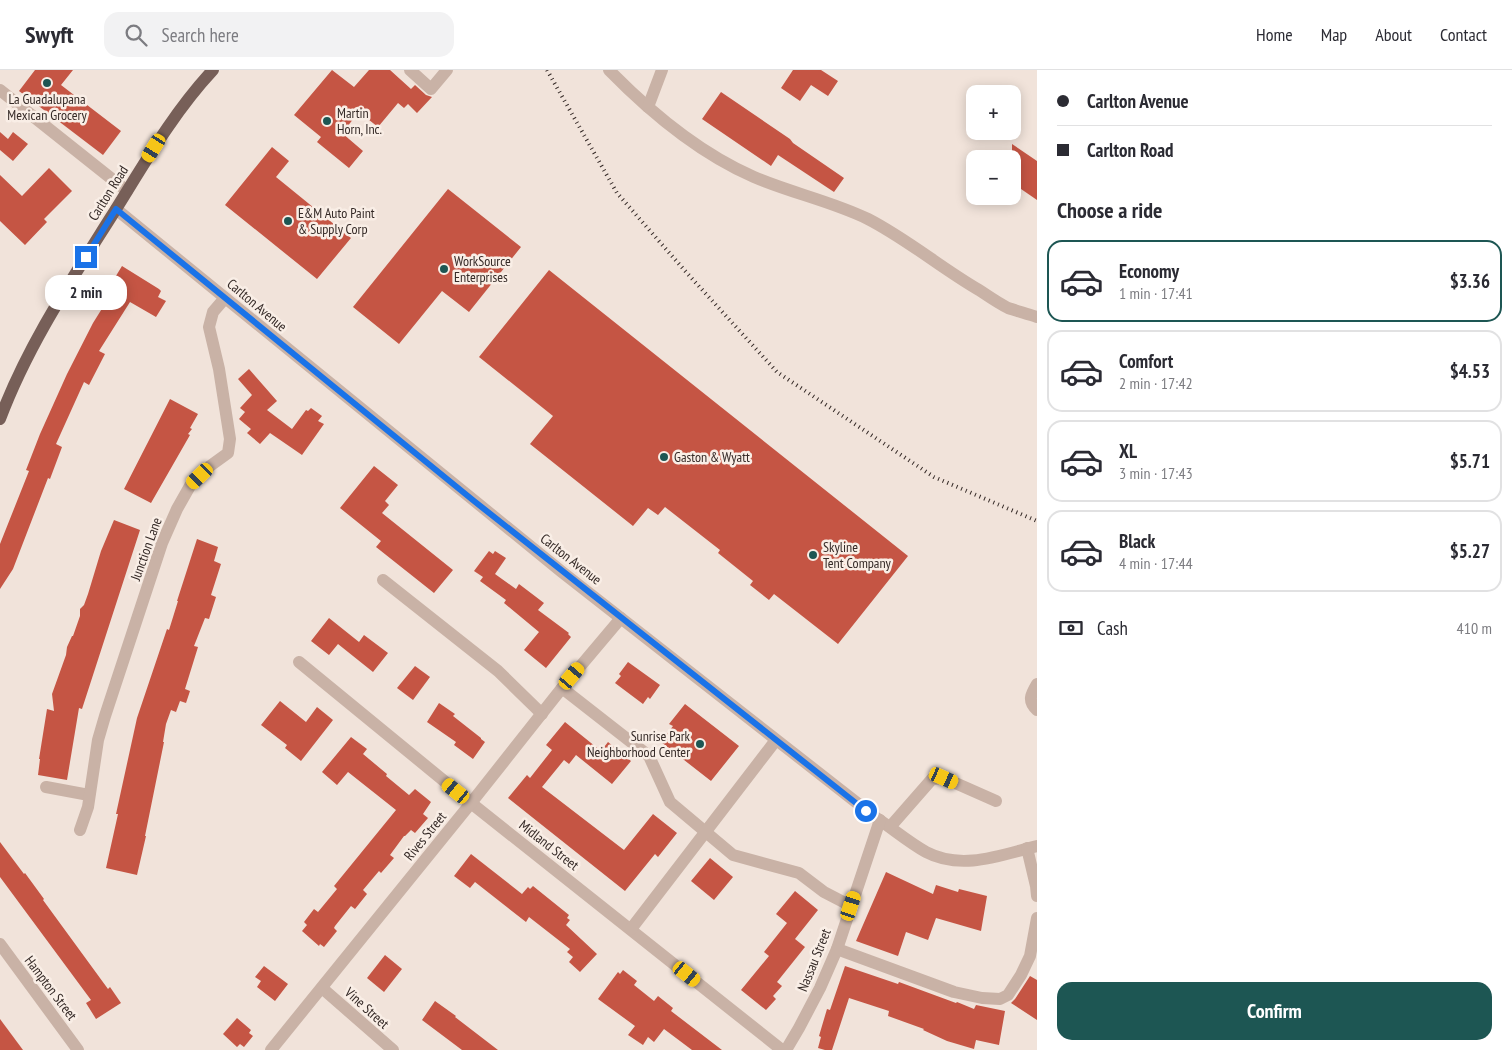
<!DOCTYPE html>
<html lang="en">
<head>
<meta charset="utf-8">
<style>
	body { margin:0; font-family:"PT Sans Narrow",sans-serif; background:#f2f2f3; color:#2b2b33; height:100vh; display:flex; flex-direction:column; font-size:19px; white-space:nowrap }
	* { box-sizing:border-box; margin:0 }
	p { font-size:16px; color:#7c7c81 }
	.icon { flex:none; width:28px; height:28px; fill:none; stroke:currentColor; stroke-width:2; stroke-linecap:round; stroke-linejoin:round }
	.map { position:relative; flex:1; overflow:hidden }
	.side { display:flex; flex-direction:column; background:#fff; width:475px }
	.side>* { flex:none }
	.top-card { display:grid; align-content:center; height:110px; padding:0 20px; background:#fff }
	.tools { position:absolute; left:966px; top:15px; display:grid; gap:10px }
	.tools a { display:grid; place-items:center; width:55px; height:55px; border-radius:10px; background:#fff; box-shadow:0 2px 12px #0003; font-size:25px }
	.end { position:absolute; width:22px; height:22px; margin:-11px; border:6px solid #1a73e8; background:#fff; box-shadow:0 0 0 2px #fff }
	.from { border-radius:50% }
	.bubble { position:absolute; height:35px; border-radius:15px; background:#fff; box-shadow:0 2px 12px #0003; font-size:16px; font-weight:800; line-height:35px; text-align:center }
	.car { position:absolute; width:15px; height:30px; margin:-15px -8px; border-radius:6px; box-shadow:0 0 4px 1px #0007; background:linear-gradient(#f5c518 24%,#345 0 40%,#f5c518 0 76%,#345 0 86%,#f5c518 0) }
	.top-card b { display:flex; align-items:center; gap:18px; height:48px; font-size:19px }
	.top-card b+b { border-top:1px solid #e1e1e2 }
	.top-card i { width:12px; height:12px; background:#2b2b33 }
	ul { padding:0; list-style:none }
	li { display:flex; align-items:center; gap:15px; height:82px; margin:0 10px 8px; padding:0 10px; border:2px solid #e1e1e2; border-radius:15px }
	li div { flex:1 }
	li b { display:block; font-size:19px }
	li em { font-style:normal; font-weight:800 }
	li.selected { border-color:#1d5653 }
	li>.icon { width:45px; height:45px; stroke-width:1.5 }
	h2 { padding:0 20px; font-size:22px; line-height:60px }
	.pay { display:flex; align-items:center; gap:12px; height:55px; padding:0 20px; font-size:19px }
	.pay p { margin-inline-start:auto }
	.cta { display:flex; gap:10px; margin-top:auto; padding:10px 20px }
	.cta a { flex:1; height:58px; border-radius:15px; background:#1d5653; color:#fff; font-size:20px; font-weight:800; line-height:58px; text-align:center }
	header { display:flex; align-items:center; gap:30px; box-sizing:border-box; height:70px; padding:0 25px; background:#fff; border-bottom:1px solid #e1e1e2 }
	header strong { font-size:24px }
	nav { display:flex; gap:28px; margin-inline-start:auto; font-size:18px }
	.search { width:350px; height:45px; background:#f2f2f3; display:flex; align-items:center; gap:12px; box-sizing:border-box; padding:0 18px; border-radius:15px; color:#7c7c81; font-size:19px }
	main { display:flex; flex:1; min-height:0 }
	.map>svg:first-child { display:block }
	.building { fill:#c55544 }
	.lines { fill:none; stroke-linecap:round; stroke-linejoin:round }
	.minor { stroke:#c9b2a6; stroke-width:12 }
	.major { stroke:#775f58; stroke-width:12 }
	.rail { stroke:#352a27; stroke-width:4; stroke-dasharray:1 4; stroke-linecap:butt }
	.route { stroke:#1a73e8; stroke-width:6 }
	.poi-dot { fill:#1d5653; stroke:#f9eee6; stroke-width:2 }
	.labels { text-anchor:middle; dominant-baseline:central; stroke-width:5; stroke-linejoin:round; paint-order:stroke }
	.poi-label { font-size:14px; fill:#352a27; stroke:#f9eee6; text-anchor:start }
	.street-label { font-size:14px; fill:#352a27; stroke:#f9eee6 }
</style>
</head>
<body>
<header>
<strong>Swyft</strong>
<div class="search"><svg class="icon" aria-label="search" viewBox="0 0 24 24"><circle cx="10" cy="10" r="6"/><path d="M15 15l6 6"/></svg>Search here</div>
<nav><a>Home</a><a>Map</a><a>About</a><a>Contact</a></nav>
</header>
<main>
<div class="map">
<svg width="1037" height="980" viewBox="0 0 1037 980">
	<rect width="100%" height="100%" fill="#f1e3da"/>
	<g class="building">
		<polygon points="35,0 73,0 61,15 121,61 103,85 19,21"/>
		<polygon points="332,0 354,17 369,0 390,0 411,19 415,15 426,25 432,27 417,43 408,34 404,38 398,33 378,57 359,42 342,63 363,81 349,98 317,72 321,67 294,45"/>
		<polygon points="793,0 821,0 838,11 828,26 811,15 800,31 781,18"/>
		<polygon points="721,22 790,69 793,73 844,108 834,122 778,85 771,96 702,49"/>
		<polygon points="0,62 8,69 13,62 28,74 13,91 0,80"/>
		<polygon points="1012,74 1037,91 1037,130 1021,119 1012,132"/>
		<polygon points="272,77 289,91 276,107 351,168 317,209 225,135"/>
		<polygon points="49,98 72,121 44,149 47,152 25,175 0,151 0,105 22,126"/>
		<polygon points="448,119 521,177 469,242 442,221 399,274 353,237"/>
		<polygon points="122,196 159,219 161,221 158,227 166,231 156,247 130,232 99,281 105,284 89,315 84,312 56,374 62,377 50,409 48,408 13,499 0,519 0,474 29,401 26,400 40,364 67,304 93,253 113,221 108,219"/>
		<polygon points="549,200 908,486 838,574 774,524 769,530 750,515 753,511 718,483 720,480 665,437 658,445 648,438 633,456 530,374 553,346 479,287"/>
		<polygon points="249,299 277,331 267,340 292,359 306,340 308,341 311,338 322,346 318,351 324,354 302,385 270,363 260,374 247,363 251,359 239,349 245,342 240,338 252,325 238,309"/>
		<polygon points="170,329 198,344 190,358 192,359 188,364 190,365 151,433 124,419"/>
		<polygon points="374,396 398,415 385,431 389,435 382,443 453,500 434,523 376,477 381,471 340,438"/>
		<polygon points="114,450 140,460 82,639 79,638 67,710 38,705 40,689 39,689 47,639 54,641 52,624 66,585 67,577 72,566 73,566 80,546 80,539 84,535 88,524 101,481"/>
		<polygon points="197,469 218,477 214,491 221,494 211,525 216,527 209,549 205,548 194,576 198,577 185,619 190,621 186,633 180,631 176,642 171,640 166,654 163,672 164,672 145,766 146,766 137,805 106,798 118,744 116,744 137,648 167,559 169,560 178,531 177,531"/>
		<polygon points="489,481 493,484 495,481 506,488 495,504 516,519 519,514 544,533 538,540 569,563 568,564 571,567 546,598 524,580 539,562 504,533 506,530 480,511 483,507 474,501"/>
		<polygon points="329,548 359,572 364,565 388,583 373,602 338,574 329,585 311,571"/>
		<polygon points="628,592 660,615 650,629 648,627 643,634 615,613 621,606 619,604"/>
		<polygon points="415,596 430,607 413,630 397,618"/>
		<polygon points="280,631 306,652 317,637 333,650 301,691 285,678 287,675 261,655"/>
		<polygon points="439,633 455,644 453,646 481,668 481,669 485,672 473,689 454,675 456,672 427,652"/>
		<polygon points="685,634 739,676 711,711 661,672 673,656 669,654"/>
		<polygon points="565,652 601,681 608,672 631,691 612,714 576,685 569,694 564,690 542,717 624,780 653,744 677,763 658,787 655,784 625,821 508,728 527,705 530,708 552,680 546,675"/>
		<polygon points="351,667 367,679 363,684 387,704 386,706 409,725 415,719 431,732 423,744 428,748 415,763 411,760 405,766 404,766 390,785 394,788 381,803 379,801 363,820 367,824 355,839 351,836 335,856 334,858 337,861 324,877 320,874 319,876 302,861 307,855 304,852 314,839 318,842 337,819 334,816 396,740 348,702 337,715 322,702"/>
		<polygon points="0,772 24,804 25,803 44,829 43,830 108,919 110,917 121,933 96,949 86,933 91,930 0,807"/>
		<polygon points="471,784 522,824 528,817 530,819 533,816 569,845 567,848 570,850 566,855 597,884 580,902 569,892 573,887 567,882 570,879 529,847 526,852 475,812 470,818 454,806"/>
		<polygon points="710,788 733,807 714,830 691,811"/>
		<polygon points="886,802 933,824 936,815 958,822 959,819 987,826 981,861 936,848 928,870 906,862 898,886 856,871"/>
		<polygon points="795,821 818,840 795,869 805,877 777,912 782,916 773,926 776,929 766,940 741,920 769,886 764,882 787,853 776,844"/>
		<polygon points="385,885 402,899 384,922 367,908"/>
		<polygon points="264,896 288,914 275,931 257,917 261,911 255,907"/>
		<polygon points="845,896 898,914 899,912 956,933 957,932 974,939 976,935 1005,941 999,975 976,970 974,979 947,971 923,960 924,959 888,946 889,941 849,928 832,980 825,980 818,978 821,967 819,966 827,939 830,940"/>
		<polygon points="623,900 637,911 634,915 654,931 658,926 673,938 671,941 722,980 692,980 664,959 654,972 648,967 643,975 628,965 635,956 598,929 618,902 620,904"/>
		<polygon points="1030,906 1037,910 1037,950 1011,933 1015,929"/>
		<polygon points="435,931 456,946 455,947 498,980 462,980 422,950"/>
		<polygon points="237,948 251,960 249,963 253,966 244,977 240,974 237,977 223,964"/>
		<polygon points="0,949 23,980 0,980"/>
	</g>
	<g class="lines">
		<g class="minor">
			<polyline points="410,0 431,19 447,0"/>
			<path d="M609 0C651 43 699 83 754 107 791 123 831 131 868 149 907 169 941 198 979 220 988 226 998 233 1008 238 1017 241 1028 244 1037 247"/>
			<polyline points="0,20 127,121"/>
			<polyline points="648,37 662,0"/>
			<path d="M116 139 562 502 875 747C892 758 908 772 926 782 962 801 1001 785 1037 776"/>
			<polyline points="383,510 498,601 542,644"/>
			<polyline points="299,592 471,733 782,980"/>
			<path d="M1037 614C1031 624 1027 631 1037 640"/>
			<polyline points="562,618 649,686 670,732 733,785 799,803 824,822 851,836"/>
			<polyline points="46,717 89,725"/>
			<polyline points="890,757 932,709 944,708 996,731"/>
			<polyline points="80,760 88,737 98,670 105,646 162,473 177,439 190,416 210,396 228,383 230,369 219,299 209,257 213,242 225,228"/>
			<polyline points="1027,778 1036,816 1037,826"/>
			<polyline points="631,859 776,670"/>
			<polyline points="0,874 78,980"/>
			<polyline points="837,879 954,922 982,928 1000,929 1008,925 1021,905 1030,886 1037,848"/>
			<polyline points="322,918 393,980"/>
			<polyline points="271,980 471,733 562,618 621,548"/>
			<polyline points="786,980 799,958 820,918 837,879 880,750"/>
		</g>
		<path class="major" d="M0 349C27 277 70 212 111 147 143 96 172 44 213 0"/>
		<polyline class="rail" points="547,0 617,123 686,202 777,302 934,407 1037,451"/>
	</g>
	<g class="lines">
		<polyline class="route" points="86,187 116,139 474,431 866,741"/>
	</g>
	<g class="poi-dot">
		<circle cx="47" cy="13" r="5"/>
		<circle cx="327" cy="51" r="5"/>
		<circle cx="288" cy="151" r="5"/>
		<circle cx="444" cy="199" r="5"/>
		<circle cx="664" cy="387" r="5"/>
		<circle cx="813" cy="485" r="5"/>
		<circle cx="700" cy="674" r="5"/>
	</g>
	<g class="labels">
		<g class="poi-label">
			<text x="47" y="29" text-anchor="middle">La Guadalupana<tspan x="47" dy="16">Mexican Grocery</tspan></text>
			<text x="337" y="43">Martin<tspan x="337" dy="16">Horn, Inc.</tspan></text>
			<text x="298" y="143">E&amp;M Auto Paint<tspan x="298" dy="16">&amp; Supply Corp</tspan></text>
			<text x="454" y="191">WorkSource<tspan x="454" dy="16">Enterprises</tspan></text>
			<text x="674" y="387">Gaston &amp; Wyatt</text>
			<text x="823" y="477">Skyline<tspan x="823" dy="16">Tent Company</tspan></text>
			<text x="690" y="666" text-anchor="end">Sunrise Park<tspan x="690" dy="16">Neighborhood Center</tspan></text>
		</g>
		<g class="street-label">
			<text transform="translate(108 123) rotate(-58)">Carlton Road</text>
			<text transform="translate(257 235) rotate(40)">Carlton Avenue</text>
			<text transform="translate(146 479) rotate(-70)">Junction Lane</text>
			<text transform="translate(571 489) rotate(38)">Carlton Avenue</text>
			<text transform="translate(425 766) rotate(-51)">Rives Street</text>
			<text transform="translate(549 775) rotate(38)">Midland Street</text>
			<text transform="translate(814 890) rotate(-68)">Nassau Street</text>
			<text transform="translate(51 918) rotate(53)">Hampton Street</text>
			<text transform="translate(367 938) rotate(42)">Vine Street</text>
		</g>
	</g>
</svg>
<div class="tools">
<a>+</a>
<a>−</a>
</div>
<i class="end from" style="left:866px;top:741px"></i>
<i class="end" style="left:86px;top:187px"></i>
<div class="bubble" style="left:45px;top:205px;width:82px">2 min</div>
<i class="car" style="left:154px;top:78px;rotate:212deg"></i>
<i class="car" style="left:200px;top:406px;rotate:226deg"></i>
<i class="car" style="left:572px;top:606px;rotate:40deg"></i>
<i class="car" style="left:944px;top:708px;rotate:114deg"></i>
<i class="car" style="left:456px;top:721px;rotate:309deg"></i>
<i class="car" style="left:851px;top:836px;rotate:18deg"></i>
<i class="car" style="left:687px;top:904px;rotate:129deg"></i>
</div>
<section class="side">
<div class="top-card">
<b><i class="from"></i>Carlton Avenue</b>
<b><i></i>Carlton Road</b>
</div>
<h2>Choose a ride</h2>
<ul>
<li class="selected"><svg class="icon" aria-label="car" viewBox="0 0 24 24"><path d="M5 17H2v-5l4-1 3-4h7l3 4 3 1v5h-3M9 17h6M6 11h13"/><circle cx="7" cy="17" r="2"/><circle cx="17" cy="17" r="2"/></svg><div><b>Economy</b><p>1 min · 17:41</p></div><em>$3.36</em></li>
<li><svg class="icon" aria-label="car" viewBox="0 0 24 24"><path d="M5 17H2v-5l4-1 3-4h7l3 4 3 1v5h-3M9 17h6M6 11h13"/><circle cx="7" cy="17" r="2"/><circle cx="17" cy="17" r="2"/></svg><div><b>Comfort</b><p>2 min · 17:42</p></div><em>$4.53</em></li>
<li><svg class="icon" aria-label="car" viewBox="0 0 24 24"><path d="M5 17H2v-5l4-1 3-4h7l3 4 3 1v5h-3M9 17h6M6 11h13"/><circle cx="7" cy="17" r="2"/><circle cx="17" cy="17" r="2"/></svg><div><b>XL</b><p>3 min · 17:43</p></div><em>$5.71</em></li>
<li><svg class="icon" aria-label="car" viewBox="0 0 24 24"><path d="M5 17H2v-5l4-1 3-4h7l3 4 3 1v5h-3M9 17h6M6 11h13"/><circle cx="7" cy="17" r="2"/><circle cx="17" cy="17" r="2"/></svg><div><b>Black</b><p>4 min · 17:44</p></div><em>$5.27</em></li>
</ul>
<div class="pay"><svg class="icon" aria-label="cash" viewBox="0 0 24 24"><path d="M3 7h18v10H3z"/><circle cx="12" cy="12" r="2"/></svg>Cash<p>410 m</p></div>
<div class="cta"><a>Confirm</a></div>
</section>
</main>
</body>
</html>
